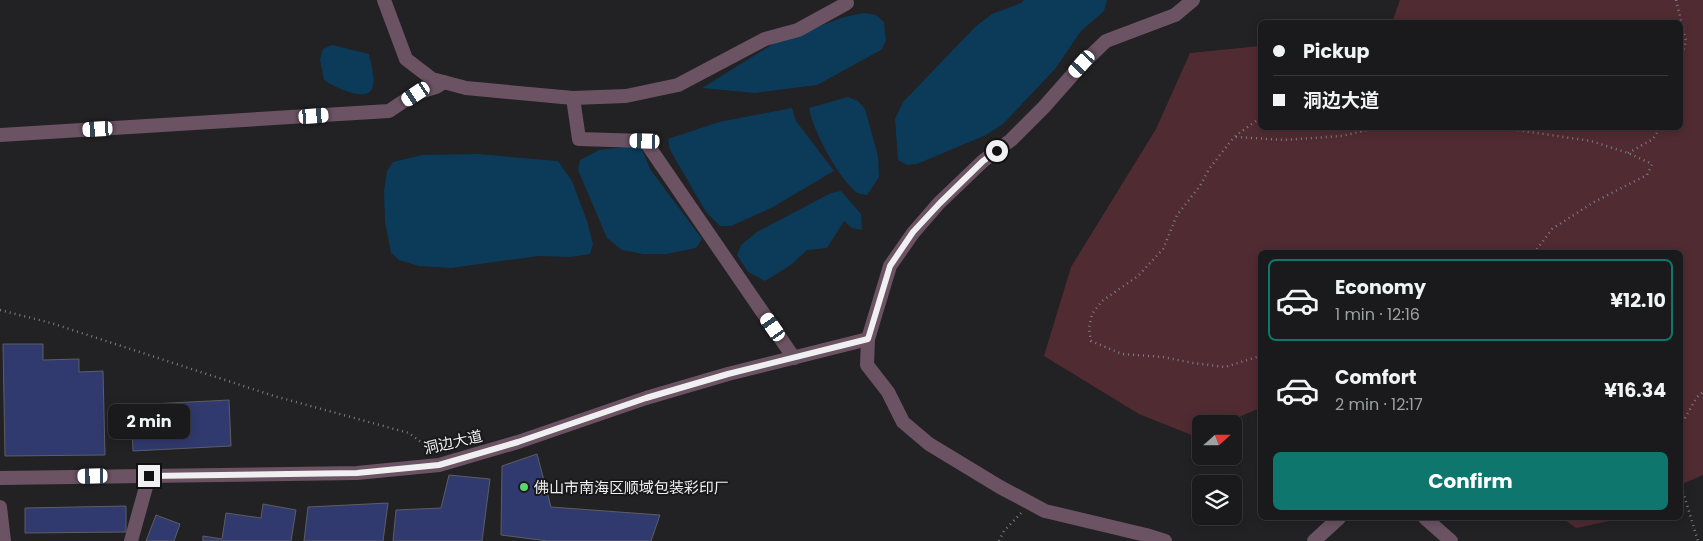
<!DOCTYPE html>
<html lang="en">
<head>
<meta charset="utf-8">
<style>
	body { margin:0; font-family:Poppins,"Noto Sans SC",sans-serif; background:#272628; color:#f1f3f6; height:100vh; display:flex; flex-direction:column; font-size:19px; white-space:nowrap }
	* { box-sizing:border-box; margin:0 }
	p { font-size:16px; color:#9fa0a3 }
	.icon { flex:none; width:28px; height:28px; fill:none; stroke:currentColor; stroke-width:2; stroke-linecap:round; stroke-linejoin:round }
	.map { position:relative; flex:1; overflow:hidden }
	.side { position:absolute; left:1258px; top:250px; width:425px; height:270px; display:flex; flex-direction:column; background:#1a191b; border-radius:8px; box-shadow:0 2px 12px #0003,0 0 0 1px #38383a }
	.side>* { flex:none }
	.banner { position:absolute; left:1258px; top:20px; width:425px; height:110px; border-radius:8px; box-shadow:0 2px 12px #0003,0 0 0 1px #38383a; display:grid; align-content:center; height:110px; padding:0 15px; background:#1a191b }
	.needle { width:32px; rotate:69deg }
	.buttons { position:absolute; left:1192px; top:415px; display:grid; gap:10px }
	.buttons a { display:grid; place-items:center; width:50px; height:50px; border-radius:8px; background:#1a191b; box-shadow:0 2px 12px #0003,0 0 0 1px #38383a; font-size:25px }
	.end { position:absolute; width:22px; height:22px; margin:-11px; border:6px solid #f0eff1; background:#111; box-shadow:0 0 0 2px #111 }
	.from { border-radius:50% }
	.bubble { position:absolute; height:35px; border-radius:8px; background:#1a191b; box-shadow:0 2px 12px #0003,0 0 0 1px #38383a; font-size:16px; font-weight:700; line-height:35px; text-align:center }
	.car { position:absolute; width:15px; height:30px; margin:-15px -8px; border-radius:6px; box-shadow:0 0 4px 1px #0007; background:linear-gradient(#fff 24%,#345 0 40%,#fff 0 76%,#345 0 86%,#fff 0) }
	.banner b { display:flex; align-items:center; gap:18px; height:48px; font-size:19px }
	.banner b+b { border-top:1px solid #38383a }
	.banner i { width:12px; height:12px; background:#f1f3f6 }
	ul { padding:9px 0 0; list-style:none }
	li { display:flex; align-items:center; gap:15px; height:82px; margin:0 10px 8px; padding:0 5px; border:2px solid transparent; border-radius:8px }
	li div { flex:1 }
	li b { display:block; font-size:19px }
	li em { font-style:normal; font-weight:700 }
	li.selected { border-color:#0f766e }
	li>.icon { width:45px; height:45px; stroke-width:1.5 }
	.primary-button { display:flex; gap:10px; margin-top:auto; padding:10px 15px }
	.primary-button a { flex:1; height:58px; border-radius:8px; background:#0f766e; color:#fff; font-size:20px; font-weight:700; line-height:58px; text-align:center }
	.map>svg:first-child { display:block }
	.green { fill:#512b32 }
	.water { fill:#0b3b59 }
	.building { fill:#313a6e; stroke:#5d5e62 }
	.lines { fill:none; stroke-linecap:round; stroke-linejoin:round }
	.path { stroke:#7f7e81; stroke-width:2.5; stroke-dasharray:1 4; stroke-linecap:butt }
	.street { stroke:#6b5364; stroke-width:14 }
	.route { stroke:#f0eff1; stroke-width:6 }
	.poi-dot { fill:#5cd56d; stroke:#19181b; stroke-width:2 }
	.labels { text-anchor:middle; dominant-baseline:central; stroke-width:4; stroke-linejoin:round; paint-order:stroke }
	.street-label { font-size:15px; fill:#f0eff1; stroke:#19181b }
	.poi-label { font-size:15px; fill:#f0eff1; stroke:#19181b; text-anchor:start }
</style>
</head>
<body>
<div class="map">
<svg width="1703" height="541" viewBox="0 0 1703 541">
	<rect width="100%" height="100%" fill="#222124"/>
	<g class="green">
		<polygon points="1400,0 1703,0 1703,475 1680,485 1680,252 1260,252 1260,408 1222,424 1201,424 1201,432 1194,436 1139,414 1044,356 1071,267 1156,129 1190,53 1260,46 1260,128 1680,128 1680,22 1392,22"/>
		<polygon points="1562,518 1619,518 1614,520 1576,528"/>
	</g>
	<g class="water">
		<polygon points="1024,0 1107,0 1104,11 1081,31 1055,69 1003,124 986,135 917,164 907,165 898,160 895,119 903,102 976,26 992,14 1021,3"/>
		<polygon points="864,13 876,15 884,22 886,41 881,50 817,85 755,93 702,88 773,44 844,17"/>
		<path d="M332 45 369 54C371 64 375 77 373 86 370 105 332 86 324 80L320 60 323 49Z"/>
		<path d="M848 97 858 101 865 109 878 156 879 177 867 195C863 194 859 194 856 192 838 177 813 131 809 108Z"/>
		<polygon points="792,108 796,121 834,171 771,208 731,226 720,226 706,212 670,150 668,139 719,122"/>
		<polygon points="640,145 650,169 702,239 696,248 666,254 643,254 622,250 607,238 578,170 580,160 599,150"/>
		<polygon points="478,154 558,161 572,181 587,221 593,244 590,254 570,257 538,256 451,268 419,266 399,260 391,253 385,222 384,191 387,171 393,162 422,155"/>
		<polygon points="841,191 861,214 862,230 852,228 844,221 827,248 807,250 792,264 765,281 748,272 737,255 741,245 757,232 831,193"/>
	</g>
	<g class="building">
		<polygon points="3,344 43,344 43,360 79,359 79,372 103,371 105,455 5,456"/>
		<polygon points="229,400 231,446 133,451 131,405"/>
		<polygon points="537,454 551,507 660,515 651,541 548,541 501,535 502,466"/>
		<polygon points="449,475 490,479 482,541 393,541 396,510 441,508"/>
		<polygon points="388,503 383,541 304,541 308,507"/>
		<polygon points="263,504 296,510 291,541 203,541 203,536 222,539 226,513 261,518"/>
		<polygon points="126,506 126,532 25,533 25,508"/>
		<polygon points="156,515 180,524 174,541 146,541"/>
	</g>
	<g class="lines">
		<g class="path">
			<polyline points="1676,0 1686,41 1680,61"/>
			<polyline points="1260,118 1234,137 1209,169 1200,186 1177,215 1163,249 1138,276 1102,301 1092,314 1089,328 1091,341 1122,354 1163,357 1193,363 1225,367 1260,356"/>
			<polyline points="1503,128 1591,141 1628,153 1652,164 1647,175 1594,202 1552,229 1535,252"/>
			<polyline points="1236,137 1284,140 1342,136 1376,128"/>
			<polyline points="1628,153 1653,139 1660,128"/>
			<polyline points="0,310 51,323 274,396 409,433 429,448 432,453"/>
			<polyline points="1680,427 1697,397 1703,392"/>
			<polyline points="1680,482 1698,541"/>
			<polyline points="999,541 1004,531 1021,513"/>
		</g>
		<g class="street">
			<polyline points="384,0 406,59 432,79 466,88 573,98 579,139 645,141 794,358"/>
			<polyline points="573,98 626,96 678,85 765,39 798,30 847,3"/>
			<polyline points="0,135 389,111 416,93 436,87 444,82"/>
			<polyline points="0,478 357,473 439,465 518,442 646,398 728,374 868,339"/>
			<polyline points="0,507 4,541"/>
			<polyline points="1425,518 1451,541"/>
			<polyline points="131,541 149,476"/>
			<polyline points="1165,541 1146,535 1045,511 1000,487 929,444 903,422 888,392 867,365 868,339 890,266 913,233 939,203 983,161 1011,140 1044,107 1082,64 1106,41 1175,15 1193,0"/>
			<polyline points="1314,541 1339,518"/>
		</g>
	</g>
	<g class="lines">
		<polyline class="route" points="149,476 357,473 439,465 518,442 646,398 728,374 868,339 890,266 913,232 940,203 983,161 997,151"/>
	</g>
	<circle class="poi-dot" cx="524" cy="487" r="5"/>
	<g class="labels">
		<g class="street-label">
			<text transform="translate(453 442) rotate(-13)">洞边大道</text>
		</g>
		<g class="poi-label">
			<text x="534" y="487">佛山市南海区顺域包装彩印厂</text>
		</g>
	</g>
</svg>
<div class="buttons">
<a><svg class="needle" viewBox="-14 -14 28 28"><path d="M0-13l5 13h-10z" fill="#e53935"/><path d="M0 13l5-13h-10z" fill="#9fa0a3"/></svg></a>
<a><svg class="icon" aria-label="layers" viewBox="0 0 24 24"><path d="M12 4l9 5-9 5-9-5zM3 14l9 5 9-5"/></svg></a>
</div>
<i class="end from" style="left:997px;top:151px"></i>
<i class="end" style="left:149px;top:476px"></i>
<div class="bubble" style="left:108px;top:404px;width:82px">2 min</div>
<i class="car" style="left:1082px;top:64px;rotate:222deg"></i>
<i class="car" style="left:416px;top:94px;rotate:236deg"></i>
<i class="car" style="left:314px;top:116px;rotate:86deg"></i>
<i class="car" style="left:98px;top:129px;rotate:267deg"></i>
<i class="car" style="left:645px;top:141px;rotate:272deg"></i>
<i class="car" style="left:773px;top:327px;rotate:325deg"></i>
<i class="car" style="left:93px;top:476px;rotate:269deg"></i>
<div class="banner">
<b><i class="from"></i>Pickup</b>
<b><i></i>洞边大道</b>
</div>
<section class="side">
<ul>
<li class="selected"><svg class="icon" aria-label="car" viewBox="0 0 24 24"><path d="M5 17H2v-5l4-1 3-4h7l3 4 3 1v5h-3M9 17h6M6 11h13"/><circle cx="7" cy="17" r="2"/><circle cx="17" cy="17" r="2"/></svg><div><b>Economy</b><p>1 min · 12:16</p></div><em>¥12.10</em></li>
<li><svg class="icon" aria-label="car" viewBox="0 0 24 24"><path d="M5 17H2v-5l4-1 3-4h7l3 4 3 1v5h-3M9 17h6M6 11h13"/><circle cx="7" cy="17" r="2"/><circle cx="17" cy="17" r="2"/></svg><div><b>Comfort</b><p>2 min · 12:17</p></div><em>¥16.34</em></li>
</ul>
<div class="primary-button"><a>Confirm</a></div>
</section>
</div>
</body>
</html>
